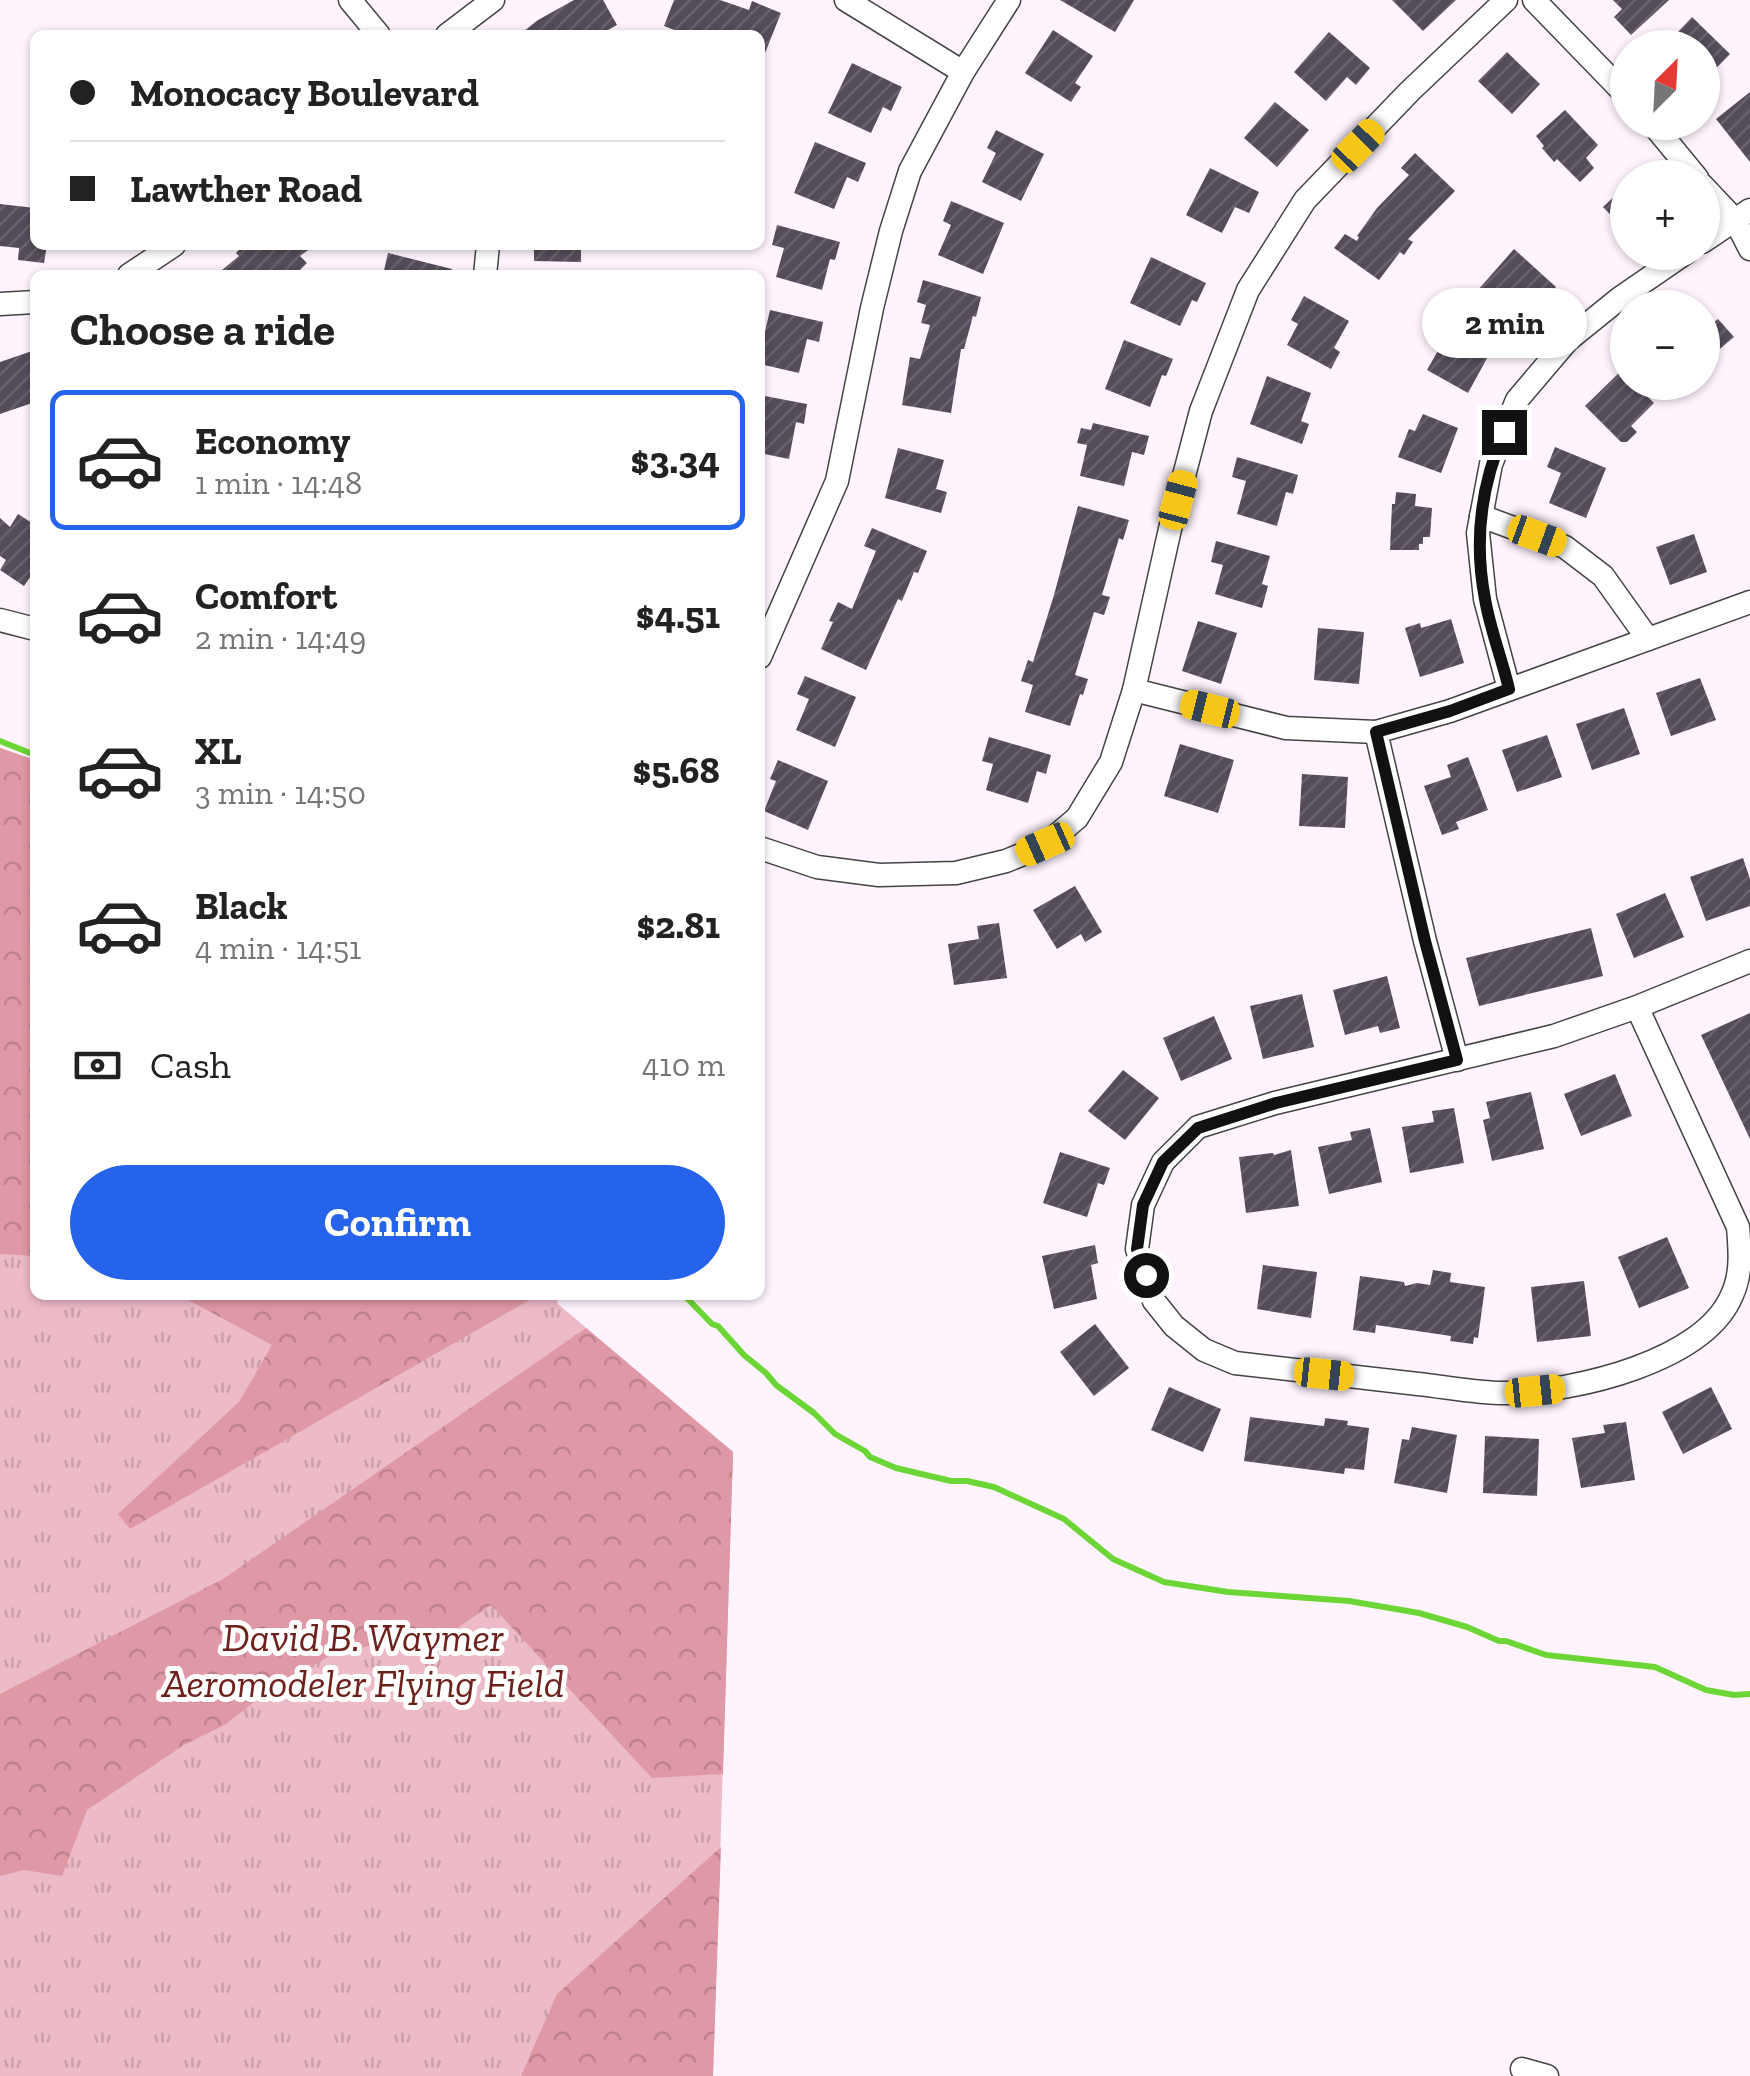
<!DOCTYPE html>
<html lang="en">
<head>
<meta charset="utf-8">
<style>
	body { margin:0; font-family:"Zilla Slab",serif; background:#f2f2f2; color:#222; height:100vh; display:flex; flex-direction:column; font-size:38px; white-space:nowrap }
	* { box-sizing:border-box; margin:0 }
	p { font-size:32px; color:#767676 }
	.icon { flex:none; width:55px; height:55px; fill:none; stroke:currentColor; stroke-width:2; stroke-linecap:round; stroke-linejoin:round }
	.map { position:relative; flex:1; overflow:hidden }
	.details { position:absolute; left:30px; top:270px; width:735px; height:1030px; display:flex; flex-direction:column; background:#fff; border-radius:15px; box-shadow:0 2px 8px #0004 }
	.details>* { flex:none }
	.top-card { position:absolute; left:30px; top:30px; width:735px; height:220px; border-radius:15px; box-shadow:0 2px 8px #0004; display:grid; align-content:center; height:220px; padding:0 40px; background:#fff }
	.needle { width:65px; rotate:24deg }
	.tools { position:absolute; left:1610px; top:30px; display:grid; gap:20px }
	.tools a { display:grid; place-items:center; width:110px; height:110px; border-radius:50%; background:#fff; box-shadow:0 2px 8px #0004; font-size:50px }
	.end { position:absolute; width:45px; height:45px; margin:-22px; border:12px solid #111; background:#fff; box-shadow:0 0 0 5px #fff }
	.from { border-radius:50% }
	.bubble { position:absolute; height:70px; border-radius:35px; background:#fff; box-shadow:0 2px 8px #0004; font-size:32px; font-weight:800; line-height:70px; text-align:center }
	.car { position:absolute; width:30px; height:60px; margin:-30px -15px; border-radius:12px; box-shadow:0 0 8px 2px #0007; background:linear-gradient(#f5c518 24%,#345 0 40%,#f5c518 0 76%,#345 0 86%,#f5c518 0) }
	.top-card b { display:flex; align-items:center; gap:35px; height:95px; font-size:38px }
	.top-card b+b { border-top:2px solid #e0e0e0 }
	.top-card i { width:25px; height:25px; background:#222 }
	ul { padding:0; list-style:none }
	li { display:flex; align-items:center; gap:30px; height:140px; margin:0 20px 15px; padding:0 20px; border:5px solid transparent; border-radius:15px }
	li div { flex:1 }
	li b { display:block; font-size:38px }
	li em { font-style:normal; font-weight:800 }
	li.on { border-color:#2563eb }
	li>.icon { width:90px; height:90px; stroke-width:1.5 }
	h2 { padding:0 40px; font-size:45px; line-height:120px }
	.pay { display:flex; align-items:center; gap:25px; height:110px; padding:0 40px; font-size:38px }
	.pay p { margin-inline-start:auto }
	.primary-button { display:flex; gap:20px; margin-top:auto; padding:20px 40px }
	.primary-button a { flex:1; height:115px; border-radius:60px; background:#2563eb; color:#fff; font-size:40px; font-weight:800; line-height:115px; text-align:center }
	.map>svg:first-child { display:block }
	.grass { fill:url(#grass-tufts) }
	.forest { fill:url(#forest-crowns) }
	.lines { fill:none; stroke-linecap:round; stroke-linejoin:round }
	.stream { stroke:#6cd637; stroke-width:6 }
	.building { fill:url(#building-hatch) }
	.street-casing { stroke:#444; stroke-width:25 }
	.street { stroke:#fff; stroke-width:22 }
	.route { stroke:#111; stroke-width:12 }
	.labels { text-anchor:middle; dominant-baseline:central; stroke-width:10; stroke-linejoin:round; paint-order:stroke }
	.park-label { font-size:40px; font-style:italic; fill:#6e201b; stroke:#fff }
</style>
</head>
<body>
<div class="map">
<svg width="1750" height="2076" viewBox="0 0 1750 2076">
	<defs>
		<pattern id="grass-tufts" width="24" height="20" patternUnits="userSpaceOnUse" patternTransform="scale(2.5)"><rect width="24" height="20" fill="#edbac7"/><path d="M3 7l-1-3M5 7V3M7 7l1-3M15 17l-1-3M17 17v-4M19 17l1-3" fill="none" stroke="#ca9faa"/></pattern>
		<pattern id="forest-crowns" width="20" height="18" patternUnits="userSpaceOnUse" patternTransform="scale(2.5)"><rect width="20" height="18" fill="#df98a5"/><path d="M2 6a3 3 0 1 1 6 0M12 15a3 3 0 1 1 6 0" fill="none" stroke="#be828d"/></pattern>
		<pattern id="building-hatch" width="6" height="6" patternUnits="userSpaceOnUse" patternTransform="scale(2.5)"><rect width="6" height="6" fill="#554c5a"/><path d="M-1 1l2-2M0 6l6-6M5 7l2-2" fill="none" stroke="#69626d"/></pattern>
	</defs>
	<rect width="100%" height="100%" fill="#fff4fe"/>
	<polygon class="grass" points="0,748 35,760 35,1295 556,1295 558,1304 733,1452 713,2076 0,2076"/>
	<g class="forest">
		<polygon points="0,748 35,760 35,1256 0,1254"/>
		<polygon points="179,1295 538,1295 130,1529 118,1514 239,1402 272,1345"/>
		<polygon points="586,1328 733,1452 723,1774 652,1778 491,1605 435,1643 393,1640 329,1656 257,1700 226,1724 184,1745 87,1810 62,1876 24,1870 0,1876 0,1694 223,1579"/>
		<polygon points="721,1847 713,2076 521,2076 557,1994"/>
	</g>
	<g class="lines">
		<g class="stream">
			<polyline points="0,741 35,755"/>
			<polyline points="684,1295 712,1324 718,1326 744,1355 766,1373 776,1385 814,1413 835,1434 865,1451 870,1457 896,1468 951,1481 967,1481 994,1487 1064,1519 1113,1559 1164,1582 1228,1592 1349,1601 1419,1613 1467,1627 1499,1641 1506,1641 1546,1655 1655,1667 1706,1690 1734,1695 1750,1694"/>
		</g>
	</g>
	<g class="building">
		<polygon points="574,0 603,0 617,25 599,35 519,35 538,20"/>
		<polygon points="674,0 720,0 749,10 752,1 781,13 761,63 760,35 687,35 664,26"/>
		<polygon points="1060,0 1134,0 1115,32"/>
		<polygon points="1392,0 1456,0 1423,31"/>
		<polygon points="1613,0 1669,0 1631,35 1614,17 1622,9"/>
		<polygon points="1692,17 1730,54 1702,83 1702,48 1663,48"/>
		<polygon points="1053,30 1093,56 1075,83 1081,87 1071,102 1025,73"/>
		<polygon points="1329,32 1370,68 1356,85 1347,77 1326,101 1294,72"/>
		<polygon points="1507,52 1540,84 1512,114 1478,81"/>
		<polygon points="852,63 902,87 891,111 883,107 871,133 828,113"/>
		<polygon points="1750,92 1750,162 1716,119"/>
		<polygon points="1275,102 1309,130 1277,167 1244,138"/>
		<polygon points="1565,110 1598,145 1586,158 1594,168 1580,182 1557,159 1554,162 1542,148 1544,146 1536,136"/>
		<polygon points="996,130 1044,154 1021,201 982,182 996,153 987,148"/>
		<polygon points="815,142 866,163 858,182 847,177 834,209 794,193"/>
		<polygon points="1415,153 1455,191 1408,239 1413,242 1404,255 1400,252 1379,280 1334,248 1345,234 1357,241 1359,237 1357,236 1377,208 1409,175 1401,168"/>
		<polygon points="1210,168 1259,192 1249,213 1235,207 1222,233 1186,215"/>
		<polygon points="1628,184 1628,233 1603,207"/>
		<polygon points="951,201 1004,223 983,274 938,255 951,225 943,221"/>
		<polygon points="0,204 35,208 35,245 47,245 44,263 18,260 19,248 0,246"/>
		<polygon points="777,225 840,242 835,260 830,259 822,290 776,277 784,248 772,245"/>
		<polygon points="244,245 315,245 300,256 307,263 295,275 216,275 239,256 236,253"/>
		<polygon points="534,245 581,245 581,262 534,261"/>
		<polygon points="1514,249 1556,287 1542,303 1533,294 1511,319 1478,290"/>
		<polygon points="388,253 452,269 451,275 383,275"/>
		<polygon points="1151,257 1206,283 1197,302 1192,300 1180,326 1130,303"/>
		<polygon points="923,280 981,297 976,317 973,316 964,349 961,349 951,413 902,405 910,357 920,359 930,325 921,323 926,305 917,302"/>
		<polygon points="1304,296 1349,321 1334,348 1340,352 1331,369 1287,345 1298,324 1291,320"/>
		<polygon points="770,310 823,322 819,342 807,339 799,373 760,364 760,353"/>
		<polygon points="1702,313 1712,324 1718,319 1734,337 1702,364"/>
		<polygon points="1452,326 1492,349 1468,393 1427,370"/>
		<polygon points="1124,340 1173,359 1166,376 1162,375 1150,407 1105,389"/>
		<polygon points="35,350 35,402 0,414 0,362"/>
		<polygon points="1621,371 1628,377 1628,382 1633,382 1654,403 1631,426 1637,432 1627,442 1621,442 1585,406"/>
		<polygon points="1267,376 1311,393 1301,421 1309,424 1302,444 1250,424"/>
		<polygon points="760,395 807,404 804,424 796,422 789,459 760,453"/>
		<polygon points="1423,414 1458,428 1441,473 1398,457 1409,429 1415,431"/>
		<polygon points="1093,423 1149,436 1144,455 1132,452 1124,486 1080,476 1087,445 1077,443 1081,428 1091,430"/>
		<polygon points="1555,447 1606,468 1586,518 1549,503 1561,473 1547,467"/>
		<polygon points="898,448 944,460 936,489 947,492 941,513 885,498"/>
		<polygon points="1237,457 1298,475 1293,494 1286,492 1277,526 1237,514 1246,481 1232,477"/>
		<polygon points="1396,492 1416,494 1415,506 1432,508 1430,537 1423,537 1423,544 1419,544 1419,550 1390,550 1392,504 1395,504"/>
		<polygon points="1078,506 1129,520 1123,540 1119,538 1102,595 1110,597 1104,615 1094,612 1075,675 1088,679 1083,695 1080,694 1070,726 1025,712 1033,685 1021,681 1028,660 1033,662 1054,595"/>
		<polygon points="18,514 35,525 35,570 24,586 0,570 6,560 0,556 0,518 10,527"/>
		<polygon points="872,528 927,551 918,573 914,572 902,601 898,599 866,670 821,649 833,622 829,621 838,602 852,609 876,551 864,546"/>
		<polygon points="1694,534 1707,572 1670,585 1656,547"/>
		<polygon points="1216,541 1270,556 1262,584 1268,586 1262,608 1215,594 1223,565 1211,562"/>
		<polygon points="1451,619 1464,663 1420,677 1405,628 1420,623 1421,628"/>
		<polygon points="1198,621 1237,633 1221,684 1182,671"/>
		<polygon points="1318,628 1364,632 1359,684 1314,680"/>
		<polygon points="805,676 856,697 835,747 796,730 809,699 797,694"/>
		<polygon points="1700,678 1716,720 1671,736 1656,693"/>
		<polygon points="1624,708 1640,754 1592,770 1576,724"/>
		<polygon points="1547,735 1562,777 1517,792 1502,750"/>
		<polygon points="989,737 1051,755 1046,774 1037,771 1028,803 986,790 993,764 982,761"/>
		<polygon points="1180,744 1234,760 1218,813 1164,796"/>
		<polygon points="1468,757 1488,810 1456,822 1459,829 1442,835 1424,786 1451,777 1447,765"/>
		<polygon points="778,760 828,781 808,830 764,811 776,781 770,779"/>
		<polygon points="1302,774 1348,777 1345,828 1299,826"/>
		<polygon points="1743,858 1750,879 1750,906 1706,921 1690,877"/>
		<polygon points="1075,886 1102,932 1085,942 1081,934 1057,949 1033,910"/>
		<polygon points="1665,893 1684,937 1634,958 1616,914"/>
		<polygon points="999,923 1007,978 954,985 948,944 979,939 977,926"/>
		<polygon points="1591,928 1603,976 1479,1006 1466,958"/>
		<polygon points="1387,976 1400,1028 1380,1033 1378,1026 1345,1035 1333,990"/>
		<polygon points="1302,994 1314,1047 1263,1059 1250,1006"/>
		<polygon points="1750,1013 1750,1139 1701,1035"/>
		<polygon points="1214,1016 1232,1059 1181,1081 1163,1038"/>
		<polygon points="1123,1070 1159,1098 1125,1140 1088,1111"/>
		<polygon points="1615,1074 1632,1116 1581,1136 1564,1094"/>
		<polygon points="1531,1092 1544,1149 1492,1161 1483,1120 1490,1118 1486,1102"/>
		<polygon points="1454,1108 1464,1163 1410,1173 1402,1127 1434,1122 1432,1111"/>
		<polygon points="1370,1128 1382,1182 1329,1194 1318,1147 1352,1140 1350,1132"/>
		<polygon points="1291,1150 1299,1206 1246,1213 1239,1157 1273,1153 1274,1155"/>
		<polygon points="1060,1152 1110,1168 1104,1185 1098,1183 1087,1217 1043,1203"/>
		<polygon points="1667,1237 1689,1288 1639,1308 1618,1257"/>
		<polygon points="1095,1245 1098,1263 1091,1265 1097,1299 1054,1309 1042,1256"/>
		<polygon points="1263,1265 1317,1272 1311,1318 1257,1309"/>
		<polygon points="1433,1270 1451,1273 1450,1282 1485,1287 1478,1338 1474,1337 1473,1344 1450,1341 1451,1336 1376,1325 1375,1333 1353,1330 1360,1276 1404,1282 1405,1286 1417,1283 1430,1285"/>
		<polygon points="1584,1281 1591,1336 1537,1342 1531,1287"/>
		<polygon points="1095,1324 1129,1368 1094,1396 1060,1352"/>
		<polygon points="1169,1387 1221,1409 1203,1452 1151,1430"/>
		<polygon points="1711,1387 1732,1429 1683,1454 1662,1412"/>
		<polygon points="1250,1417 1324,1426 1325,1418 1348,1421 1347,1425 1369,1428 1364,1470 1345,1468 1344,1474 1244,1461"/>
		<polygon points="1626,1422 1635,1480 1581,1488 1572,1438 1605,1433 1603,1425"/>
		<polygon points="1412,1427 1457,1435 1447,1493 1394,1483 1402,1439 1409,1440"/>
		<polygon points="1485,1436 1539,1439 1537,1496 1483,1493"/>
	</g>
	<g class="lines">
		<defs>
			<g id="street">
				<polyline points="350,0 379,35"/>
				<polyline points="846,0 963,72"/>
				<polyline points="1534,0 1628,97"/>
				<polyline points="447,35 493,0"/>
				<polyline points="1651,122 1697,178"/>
				<polyline points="1702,185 1735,220 1750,249"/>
				<polyline points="1702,242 1750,210"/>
				<polyline points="129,275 174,245"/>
				<polyline points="485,275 488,245"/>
				<polyline points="0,304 35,302"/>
				<polyline points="1481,516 1565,547 1603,576 1648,639"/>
				<polyline points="0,620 35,629"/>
				<polyline points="760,657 837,481 872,308 891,231 910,171 963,72 1009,0"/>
				<polyline points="1509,689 1485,599 1478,533 1491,464 1517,400 1568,340 1620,298 1687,252"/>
				<polyline points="1134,690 1286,728 1376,732 1450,711 1750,602"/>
				<polyline points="1376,732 1425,941 1457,1060"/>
				<polyline points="760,848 817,867 879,875 956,873 1006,861 1045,845 1077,818 1111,762 1134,690 1170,529 1201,411 1248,290 1305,200 1410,91 1506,0"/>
				<path d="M1637 1007 1738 1227C1740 1250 1742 1274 1732 1295 1704 1362 1575 1391 1509 1393 1480 1394 1447 1387 1418 1384 1357 1377 1296 1370 1235 1363L1204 1350 1174 1326 1154 1301 1137 1249 1143 1205 1163 1162 1198 1127 1275 1103 1554 1036 1637 1007 1750 961"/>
				<polyline points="1522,2069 1547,2076"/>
			</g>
		</defs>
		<use href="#street" class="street-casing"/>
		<use href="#street" class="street"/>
	</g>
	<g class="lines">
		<path class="route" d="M1146 1275 1137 1249 1143 1205 1163 1162 1198 1128 1276 1103 1457 1060 1425 941 1376 732 1450 711 1509 689C1502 659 1490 629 1485 599 1474 542 1481 485 1504 432"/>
	</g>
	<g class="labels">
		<g class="park-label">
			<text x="363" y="1637">David B. Waymer<tspan x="363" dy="46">Aeromodeler Flying Field</tspan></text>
		</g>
	</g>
</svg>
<div class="tools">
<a><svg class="needle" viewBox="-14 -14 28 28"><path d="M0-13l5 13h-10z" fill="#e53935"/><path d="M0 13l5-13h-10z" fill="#767676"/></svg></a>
<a>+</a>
<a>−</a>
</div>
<i class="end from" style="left:1146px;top:1275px"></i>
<i class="end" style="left:1504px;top:432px"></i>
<div class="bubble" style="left:1422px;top:288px;width:165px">2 min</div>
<i class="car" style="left:1358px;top:146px;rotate:44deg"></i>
<i class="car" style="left:1178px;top:500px;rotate:15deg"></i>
<i class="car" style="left:1537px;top:536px;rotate:110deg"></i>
<i class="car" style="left:1210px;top:709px;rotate:284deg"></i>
<i class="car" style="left:1045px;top:844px;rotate:246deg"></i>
<i class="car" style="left:1324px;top:1374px;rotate:96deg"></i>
<i class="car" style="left:1535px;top:1391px;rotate:84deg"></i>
<div class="top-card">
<b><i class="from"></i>Monocacy Boulevard</b>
<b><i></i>Lawther Road</b>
</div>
<section class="details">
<h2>Choose a ride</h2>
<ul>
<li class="on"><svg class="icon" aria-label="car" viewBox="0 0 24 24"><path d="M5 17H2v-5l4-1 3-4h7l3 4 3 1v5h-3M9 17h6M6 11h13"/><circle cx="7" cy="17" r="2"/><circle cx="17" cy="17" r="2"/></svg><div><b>Economy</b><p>1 min · 14:48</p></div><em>$3.34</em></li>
<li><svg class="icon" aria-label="car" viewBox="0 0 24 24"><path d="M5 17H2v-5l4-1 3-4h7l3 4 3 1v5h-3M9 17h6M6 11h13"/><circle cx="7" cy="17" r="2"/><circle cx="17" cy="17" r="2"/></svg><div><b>Comfort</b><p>2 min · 14:49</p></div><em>$4.51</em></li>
<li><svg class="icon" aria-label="car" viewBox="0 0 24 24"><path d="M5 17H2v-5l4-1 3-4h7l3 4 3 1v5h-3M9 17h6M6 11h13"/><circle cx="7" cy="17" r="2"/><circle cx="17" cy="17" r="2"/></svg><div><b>XL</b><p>3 min · 14:50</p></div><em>$5.68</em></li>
<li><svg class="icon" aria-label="car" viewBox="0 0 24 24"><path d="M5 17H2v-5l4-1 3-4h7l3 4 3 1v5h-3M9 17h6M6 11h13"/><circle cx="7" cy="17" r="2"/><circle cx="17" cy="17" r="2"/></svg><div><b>Black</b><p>4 min · 14:51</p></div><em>$2.81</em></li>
</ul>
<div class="pay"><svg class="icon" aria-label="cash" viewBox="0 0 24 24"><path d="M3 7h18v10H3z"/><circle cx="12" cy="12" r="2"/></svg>Cash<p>410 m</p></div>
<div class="primary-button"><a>Confirm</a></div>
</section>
</div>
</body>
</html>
